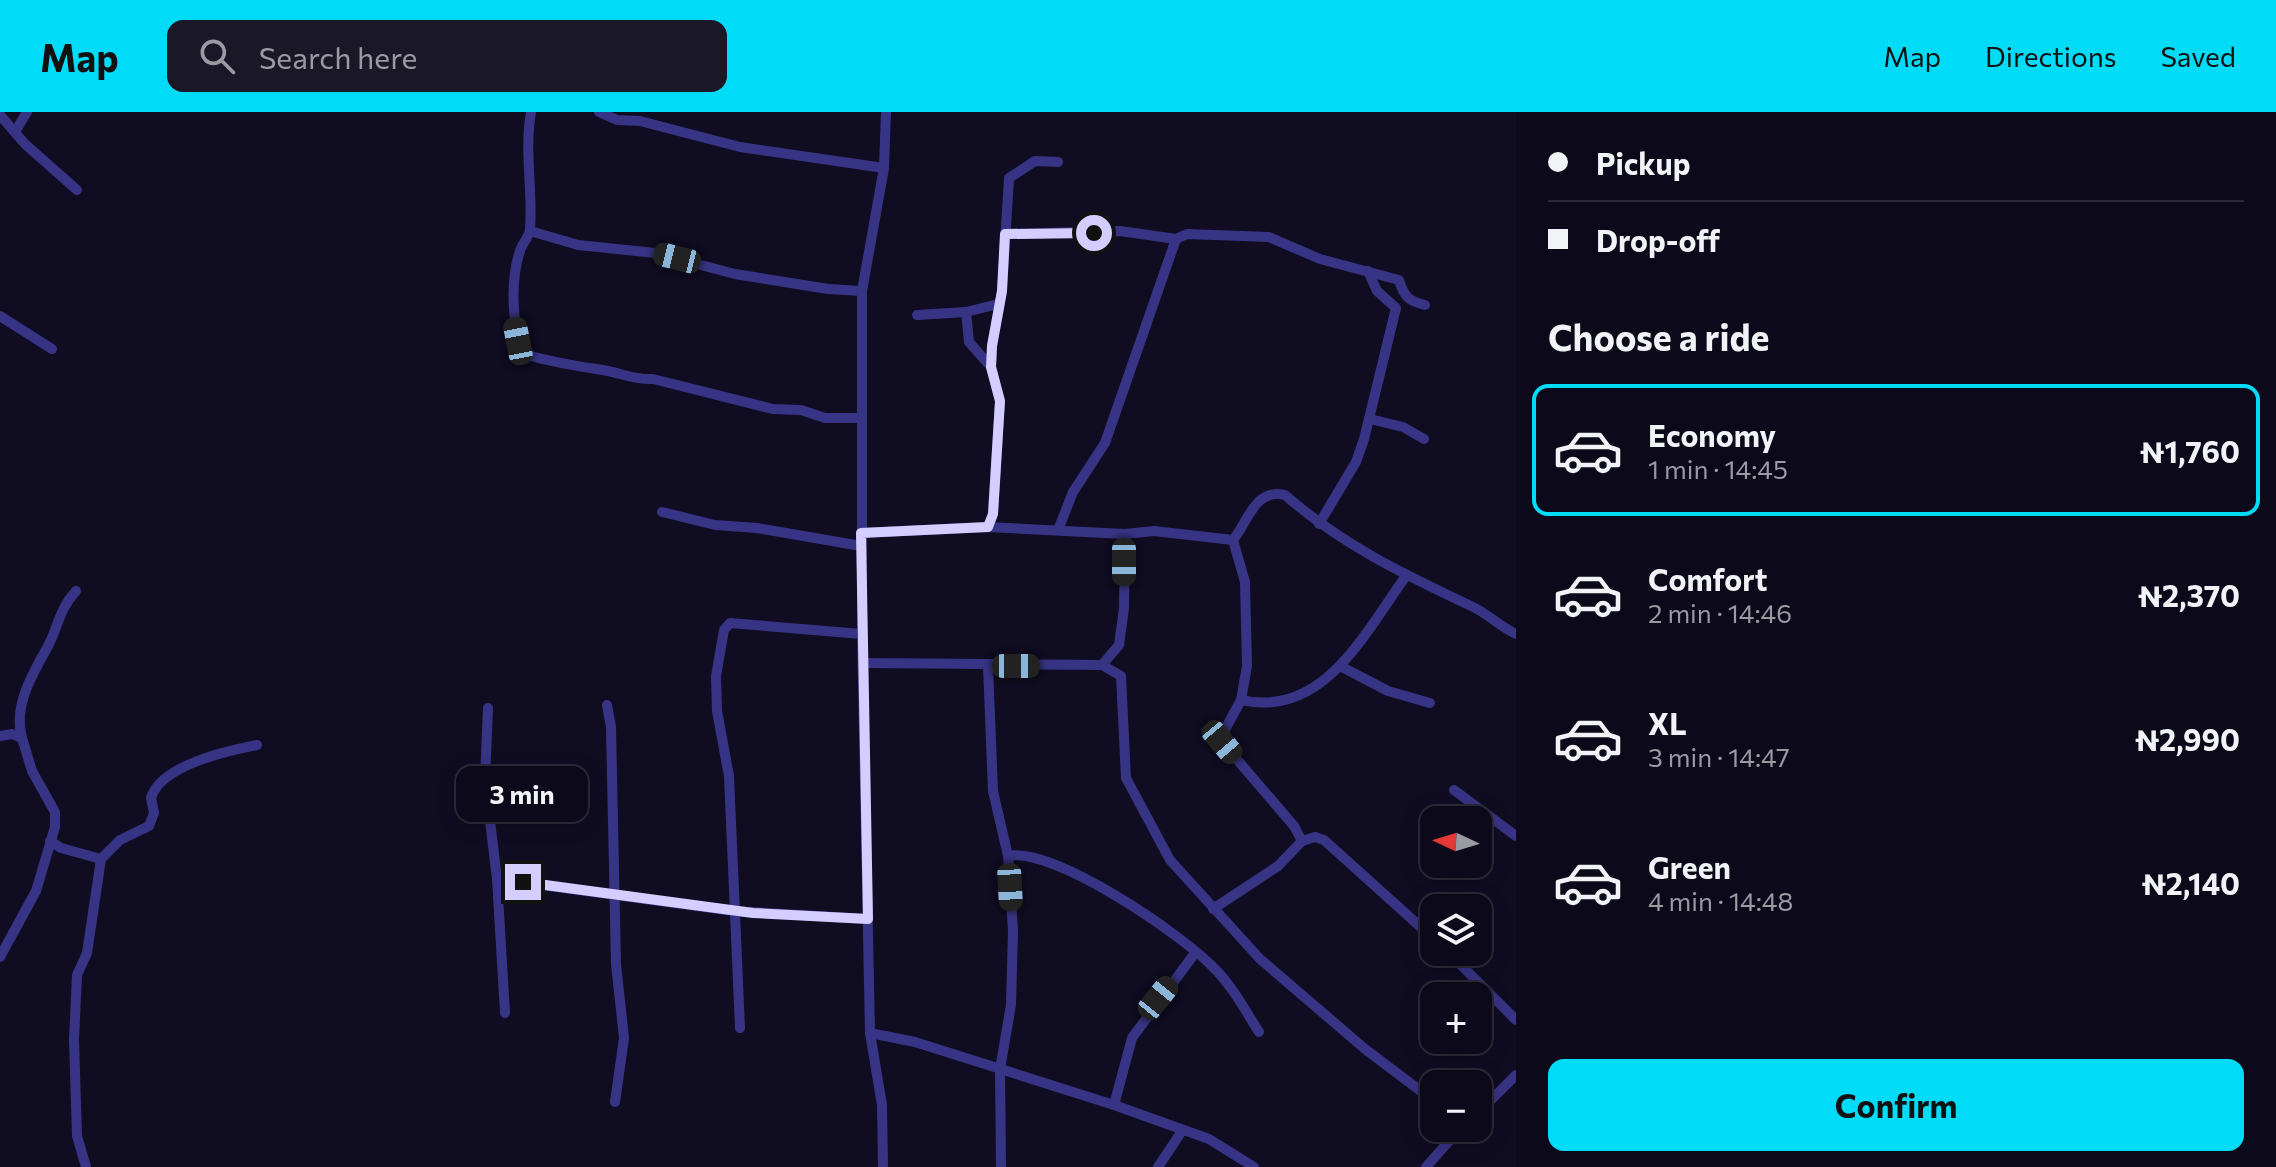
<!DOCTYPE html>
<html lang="en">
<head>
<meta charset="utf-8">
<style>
	body { margin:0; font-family:Commissioner,sans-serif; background:#1a1727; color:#f1f3f6; height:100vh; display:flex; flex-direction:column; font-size:30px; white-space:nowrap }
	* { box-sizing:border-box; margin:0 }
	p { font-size:26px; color:#9a9aa2 }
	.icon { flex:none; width:44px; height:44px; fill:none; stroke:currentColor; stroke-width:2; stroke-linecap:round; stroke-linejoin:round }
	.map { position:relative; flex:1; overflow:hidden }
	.drawer { display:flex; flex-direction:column; background:#0c091a; width:760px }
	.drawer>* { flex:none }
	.top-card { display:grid; align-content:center; height:176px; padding:0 32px; background:#0c091a }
	.needle { width:52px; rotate:274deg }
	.controls { position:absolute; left:1420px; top:694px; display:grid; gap:16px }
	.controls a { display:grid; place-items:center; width:72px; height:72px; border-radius:16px; background:#0c091a; box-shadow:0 4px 20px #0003,0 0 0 2px #2c2a39; font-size:40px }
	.end { position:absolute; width:36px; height:36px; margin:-18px; border:10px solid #d4cdff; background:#111; box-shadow:0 0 0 4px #111 }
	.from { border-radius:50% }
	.bubble { position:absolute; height:56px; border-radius:16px; background:#0c091a; box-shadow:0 4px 20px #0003,0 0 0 2px #2c2a39; font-size:26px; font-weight:700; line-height:56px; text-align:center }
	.car { position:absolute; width:24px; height:48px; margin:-24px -12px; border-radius:10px; box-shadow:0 0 6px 2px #0007; background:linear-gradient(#222 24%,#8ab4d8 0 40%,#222 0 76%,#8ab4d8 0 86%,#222 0) }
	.top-card b { display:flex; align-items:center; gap:28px; height:76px; font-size:30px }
	.top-card b+b { border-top:2px solid #2c2a39 }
	.top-card i { width:20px; height:20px; background:#f1f3f6 }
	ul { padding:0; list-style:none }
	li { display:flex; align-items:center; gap:24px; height:132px; margin:0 16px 12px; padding:0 16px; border:4px solid transparent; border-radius:16px }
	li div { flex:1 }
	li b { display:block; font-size:30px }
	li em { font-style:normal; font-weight:700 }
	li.on { border-color:#00dcf8 }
	li>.icon { width:72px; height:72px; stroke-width:1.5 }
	h2 { padding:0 32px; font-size:36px; line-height:96px }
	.cta { display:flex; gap:16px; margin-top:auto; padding:16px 32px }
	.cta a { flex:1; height:92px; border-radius:16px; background:#00dcf8; color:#111; font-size:32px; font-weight:700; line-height:92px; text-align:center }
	header { display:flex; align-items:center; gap:48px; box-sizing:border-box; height:112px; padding:0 40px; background:#00dcf8; color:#111 }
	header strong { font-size:38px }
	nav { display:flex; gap:44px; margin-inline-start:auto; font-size:28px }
	.search { width:560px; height:72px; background:#1a1727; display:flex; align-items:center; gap:20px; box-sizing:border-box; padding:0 28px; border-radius:16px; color:#9a9aa2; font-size:30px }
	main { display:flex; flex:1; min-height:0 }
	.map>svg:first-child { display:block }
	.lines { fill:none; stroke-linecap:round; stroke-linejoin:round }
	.minor { stroke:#383485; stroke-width:10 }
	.route { stroke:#d4cdff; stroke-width:10 }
</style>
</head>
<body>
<header>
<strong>Map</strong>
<div class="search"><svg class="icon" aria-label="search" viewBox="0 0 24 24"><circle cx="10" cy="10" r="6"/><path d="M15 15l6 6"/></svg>Search here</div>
<nav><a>Map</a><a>Directions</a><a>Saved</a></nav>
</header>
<main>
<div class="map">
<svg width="1516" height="1055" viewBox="0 0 1516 1055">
	<rect width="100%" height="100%" fill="#100c22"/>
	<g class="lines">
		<g class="minor">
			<path d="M531 0C524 39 533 77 530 117 529 126 522 131 520 139 510 168 512 214 523 242 552 250 574 254 603 258 621 261 634 268 653 267L773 297 801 298 825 306H862"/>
			<polyline points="599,0 617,8 640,9 740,35 884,56"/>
			<polyline points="0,3 25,32 77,78"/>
			<polyline points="15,20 27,0"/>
			<polyline points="530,119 578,133 655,141 735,162 828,177 862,179"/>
			<polyline points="1005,122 1120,119 1176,127"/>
			<polyline points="966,200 969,230 991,255"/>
			<polyline points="917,203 966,200 998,192"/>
			<polyline points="0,204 52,237"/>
			<polyline points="1370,307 1403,315 1424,327"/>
			<polyline points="662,400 715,413 757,416 861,434"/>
			<polyline points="1319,412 1356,350 1364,327 1396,196 1377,179 1368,159"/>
			<polyline points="988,415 993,402 1000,289 991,255 992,234 1002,179 1009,66 1035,49 1058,50"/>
			<path d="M1058 418 1073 380 1105 331 1176 127 1187 122 1269 125 1320 147 1399 168C1404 185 1409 189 1425 193"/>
			<polyline points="861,421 988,415 1125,422 1154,419 1233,428"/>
			<path d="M1233 428C1249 408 1255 376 1285 383 1341 432 1403 462 1469 493 1486 500 1499 514 1516 522"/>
			<polyline points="1233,428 1245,470 1247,554 1241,588 1222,623 1222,630 1294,714 1302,729"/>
			<polyline points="863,551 1102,553 1121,564 1126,666 1170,748 1260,847 1365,937 1422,980 1434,1001"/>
			<polyline points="1102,553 1119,533 1124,496 1125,422"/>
			<polyline points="988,554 993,679 1008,744 1013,818 1011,893 1000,957 1001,1055"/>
			<polyline points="1340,554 1388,579 1430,591"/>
			<path d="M1241 588C1324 607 1365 520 1406 464"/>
			<polyline points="607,593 611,615 616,852 624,926 615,990"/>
			<polyline points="488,596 485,667 497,767 505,901"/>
			<polyline points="0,624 12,622 22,626 32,659 55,700 55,715 36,779 0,845"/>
			<path d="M22 626C13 594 32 563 47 536 58 516 59 497 76 479"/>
			<polyline points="1454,678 1516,724"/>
			<path d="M50 729 61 736 101 747 120 728 149 714 154 701 151 686C161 653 227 639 257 633"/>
			<path d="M1008 744C1054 735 1178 820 1212 854 1231 872 1245 898 1259 920"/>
			<polyline points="497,767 734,799 868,807"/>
			<polyline points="1213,797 1278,754 1302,729 1315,725 1324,728 1434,827"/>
			<polyline points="1448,840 1516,908"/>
			<polyline points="740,916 729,664 717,599 716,564 724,518 730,511 862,522"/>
			<polyline points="870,921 915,930 1114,993 1209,1027 1254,1055"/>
			<polyline points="1114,993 1132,926 1195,841"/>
			<polyline points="1478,1001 1516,963"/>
			<polyline points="86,1055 77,1024 74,928 77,863 87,841 101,747"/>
			<polyline points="883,1055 882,993 870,921 862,522 862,179 884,56 886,0"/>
			<polyline points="1158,1055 1182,1019"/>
			<polyline points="1426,1055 1458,1019"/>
		</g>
	</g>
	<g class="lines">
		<polyline class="route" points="523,770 753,801 868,807 861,421 988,415 993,402 1000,289 991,255 992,234 1002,179 1005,122 1094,121"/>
	</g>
</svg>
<div class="controls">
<a><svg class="needle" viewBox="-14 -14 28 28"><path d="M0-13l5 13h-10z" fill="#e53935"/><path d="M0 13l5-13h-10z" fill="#9a9aa2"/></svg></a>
<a><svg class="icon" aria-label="layers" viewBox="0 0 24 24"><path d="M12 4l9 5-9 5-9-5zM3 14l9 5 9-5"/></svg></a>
<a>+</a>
<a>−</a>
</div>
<i class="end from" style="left:1094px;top:121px"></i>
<i class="end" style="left:523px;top:770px"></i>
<div class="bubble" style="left:456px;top:654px;width:132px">3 min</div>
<i class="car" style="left:677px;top:146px;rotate:284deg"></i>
<i class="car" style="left:518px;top:229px;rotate:349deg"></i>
<i class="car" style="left:1124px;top:450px;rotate:180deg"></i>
<i class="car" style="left:1016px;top:554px;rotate:90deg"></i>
<i class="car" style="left:1222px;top:630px;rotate:140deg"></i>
<i class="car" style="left:1010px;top:775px;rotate:177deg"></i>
<i class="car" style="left:1158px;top:886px;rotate:39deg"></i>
</div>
<section class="drawer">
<div class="top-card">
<b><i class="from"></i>Pickup</b>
<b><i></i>Drop-off</b>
</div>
<h2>Choose a ride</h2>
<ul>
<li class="on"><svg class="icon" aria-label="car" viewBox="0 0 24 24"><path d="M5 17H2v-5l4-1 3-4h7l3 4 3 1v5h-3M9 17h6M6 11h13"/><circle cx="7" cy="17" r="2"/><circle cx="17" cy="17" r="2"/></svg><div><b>Economy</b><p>1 min · 14:45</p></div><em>₦1,760</em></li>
<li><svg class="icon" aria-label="car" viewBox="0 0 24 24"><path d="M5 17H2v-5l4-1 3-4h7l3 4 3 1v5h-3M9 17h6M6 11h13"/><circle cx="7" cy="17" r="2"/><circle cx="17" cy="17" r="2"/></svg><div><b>Comfort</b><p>2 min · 14:46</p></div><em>₦2,370</em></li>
<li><svg class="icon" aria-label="car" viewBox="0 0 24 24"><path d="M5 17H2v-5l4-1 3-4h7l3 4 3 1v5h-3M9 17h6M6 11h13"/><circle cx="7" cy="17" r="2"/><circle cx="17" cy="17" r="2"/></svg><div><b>XL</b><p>3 min · 14:47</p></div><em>₦2,990</em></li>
<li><svg class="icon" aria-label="car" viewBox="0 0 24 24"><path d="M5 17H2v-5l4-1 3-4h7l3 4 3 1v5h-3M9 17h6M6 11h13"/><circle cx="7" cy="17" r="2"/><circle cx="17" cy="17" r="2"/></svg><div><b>Green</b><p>4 min · 14:48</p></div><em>₦2,140</em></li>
</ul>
<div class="cta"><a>Confirm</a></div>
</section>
</main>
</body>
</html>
